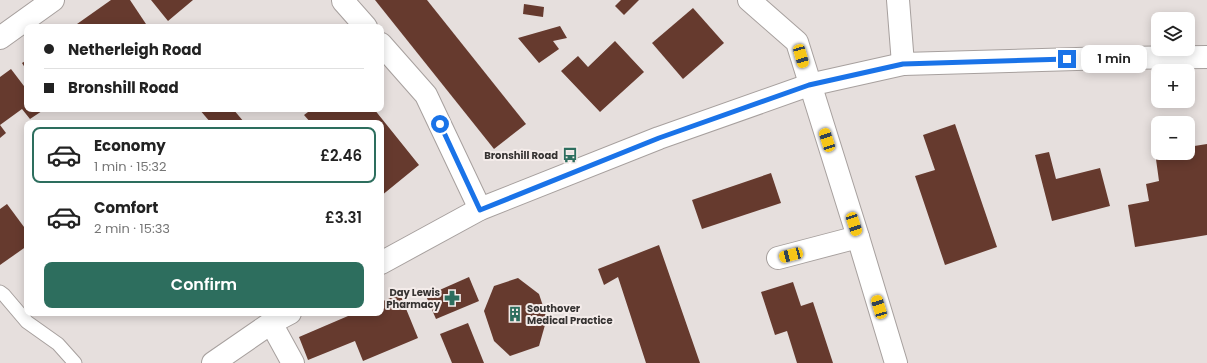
<!DOCTYPE html>
<html lang="en">
<head>
<meta charset="utf-8">
<style>
	body { margin:0; font-family:Poppins,sans-serif; background:#f6f6f6; color:#222; height:100vh; display:flex; flex-direction:column; font-size:15px; white-space:nowrap }
	* { box-sizing:border-box; margin:0 }
	p { font-size:13px; color:#767676 }
	.icon { flex:none; width:22px; height:22px; fill:none; stroke:currentColor; stroke-width:2; stroke-linecap:round; stroke-linejoin:round }
	.map { position:relative; flex:1; overflow:hidden }
	.side { position:absolute; left:24px; top:120px; width:360px; height:196px; display:flex; flex-direction:column; background:#fff; border-radius:8px; box-shadow:0 2px 10px #0003 }
	.side>* { flex:none }
	.banner { position:absolute; left:24px; top:24px; width:360px; height:88px; border-radius:8px; box-shadow:0 2px 10px #0003; display:grid; align-content:center; height:88px; padding:0 20px; background:#fff }
	.tools { position:absolute; left:1151px; top:12px; display:grid; gap:8px }
	.tools a { display:grid; place-items:center; width:44px; height:44px; border-radius:8px; background:#fff; box-shadow:0 2px 10px #0003; font-size:20px }
	.end { position:absolute; width:18px; height:18px; margin:-9px; border:5px solid #1a73e8; background:#fff; box-shadow:0 0 0 2px #fff }
	.from { border-radius:50% }
	.bubble { position:absolute; height:28px; border-radius:8px; background:#fff; box-shadow:0 2px 10px #0003; font-size:13px; font-weight:600; line-height:28px; text-align:center }
	.car { position:absolute; width:12px; height:24px; margin:-12px -6px; border-radius:5px; box-shadow:0 0 3px 1px #0007; background:linear-gradient(#f5c518 24%,#345 0 40%,#f5c518 0 76%,#345 0 86%,#f5c518 0) }
	.banner b { display:flex; align-items:center; gap:14px; height:38px; font-size:15px }
	.banner b+b { border-top:1px solid #e0e0e0 }
	.banner i { width:10px; height:10px; background:#222 }
	ul { padding:7px 0 0; list-style:none }
	li { display:flex; align-items:center; gap:12px; height:56px; margin:0 8px 6px; padding:0 12px; border:2px solid transparent; border-radius:8px }
	li div { flex:1 }
	li b { display:block; font-size:15px }
	li em { font-style:normal; font-weight:600 }
	li.current { border-color:#2d6e5e }
	li>.icon { width:36px; height:36px; stroke-width:1.5 }
	.action { display:flex; gap:8px; margin-top:auto; padding:8px 20px }
	.action a { flex:1; height:46px; border-radius:8px; background:#2d6e5e; color:#fff; font-size:16px; font-weight:600; line-height:46px; text-align:center }
	.map>svg:first-child { display:block }
	.building { fill:#663a2e }
	.lines { fill:none; stroke-linecap:round; stroke-linejoin:round }
	.service-casing { stroke:#a7a09e; stroke-width:15 }
	.minor-casing { stroke:#a7a09e; stroke-width:24 }
	.service { stroke:#fff; stroke-width:13 }
	.minor { stroke:#fff; stroke-width:22 }
	.route { stroke:#1a73e8; stroke-width:5 }
	.labels { text-anchor:middle; dominant-baseline:central; stroke-width:4; stroke-linejoin:round; paint-order:stroke }
	.poi-label { font-size:10px; font-weight:bold; fill:#363332; stroke:#f4ecea; text-anchor:end }
</style>
</head>
<body>
<div class="map">
<svg width="1207" height="363" viewBox="0 0 1207 363">
	<rect width="100%" height="100%" fill="#e6dfdd"/>
	<g class="building">
		<polygon points="111,0 130,0 148,27 80,27 77,24"/>
		<polygon points="151,0 193,0 168,21"/>
		<polygon points="375,0 427,0 526,124 494,149"/>
		<polygon points="621,0 639,0 624,15 615,6"/>
		<polygon points="524,4 544,7 543,17 523,14"/>
		<polygon points="693,8 724,43 683,79 652,43"/>
		<polygon points="560,26 567,38 553,41 559,49 539,63 518,38"/>
		<polygon points="615,41 644,72 600,112 561,71 578,56 588,67"/>
		<polygon points="27,60 27,71 22,63"/>
		<polygon points="11,69 27,90 27,109 41,109 42,111 30,119 22,109 0,125 0,77"/>
		<polygon points="199,109 233,109 244,122 211,123"/>
		<polygon points="312,109 374,109 419,165 381,196 381,123 330,123 328,121 325,123 311,123 304,115"/>
		<polygon points="955,124 997,247 945,265 915,176 935,170 923,135"/>
		<polygon points="0,125 6,133 0,138"/>
		<polygon points="1207,144 1207,235 1135,247 1128,205 1149,201 1146,184 1159,181 1155,152 1188,153 1188,147"/>
		<polygon points="1049,152 1056,179 1100,168 1110,206 1052,221 1035,155"/>
		<polygon points="771,173 781,203 702,229 692,200"/>
		<polygon points="7,204 27,231 27,246 0,265 0,209"/>
		<polygon points="659,245 700,363 646,363 618,277 604,285 598,269"/>
		<polygon points="469,277 479,301 436,319 426,296"/>
		<polygon points="518,278 539,294 547,318 539,346 510,356 494,341 484,311 494,286"/>
		<polygon points="793,282 801,306 813,302 833,363 797,363 787,331 775,335 761,292"/>
		<polygon points="400,294 418,338 363,361 355,341 308,360 299,337 355,313 381,313 381,302"/>
		<polygon points="468,323 484,363 452,363 440,334"/>
	</g>
	<g class="lines">
		<defs>
			<polyline id="service" points="0,292 4,295 27,322 58,344 75,363"/>
			<g id="minor">
				<polyline points="749,0 797,42 858,237 896,363"/>
				<polyline points="898,0 903,64"/>
				<polyline points="343,1 366,27"/>
				<polyline points="0,38 53,0"/>
				<polyline points="381,44 426,95 480,209"/>
				<polyline points="778,258 858,237"/>
				<polyline points="381,263 480,209 659,138 809,85 903,64 1111,58 1207,57"/>
				<polyline points="271,323 293,363"/>
				<polyline points="213,363 271,323 290,313"/>
			</g>
		</defs>
		<use href="#service" class="service-casing"/>
		<use href="#minor" class="minor-casing"/>
		<use href="#service" class="service"/>
		<use href="#minor" class="minor"/>
	</g>
	<g class="lines">
		<polyline class="route" points="440,124 480,210 659,138 809,85 903,64 1067,59"/>
	</g>
	<defs>
		<symbol id="bus-bare" viewBox="-9 -9 18 18"><path d="M-5-6H5V4H4V6H2V4H-2V6H-4V4H-5ZM-3.5-4V0h7V-4ZM-3.5 1.2v1.5H-2V1.2ZM2 1.2v1.5H3.5V1.2Z" fill="#2d6e5e" stroke="#f4ecea" stroke-width="2.5" paint-order="stroke"/></symbol>
		<symbol id="pharmacy-bare" viewBox="-9 -9 18 18"><path d="M-2-6h4v4h4v4h-4v4h-4v-4h-4v-4h4Z" fill="#2d6e5e" stroke="#f4ecea" stroke-width="2.5" paint-order="stroke"/></symbol>
		<symbol id="building-bare" viewBox="-9 -9 18 18"><path d="M-4-6H4V6H1V3H-1V6H-4ZM-2.5-4.3h1.7v1.8h-1.7ZM.8-4.3h1.7v1.8H.8ZM-2.5-1h1.7V.8h-1.7ZM.8-1h1.7V.8H.8Z" fill="#2d6e5e" stroke="#f4ecea" stroke-width="2.5" paint-order="stroke"/></symbol>
	</defs>
	<g fill-rule="evenodd">
		<use href="#bus-bare" x="559" y="144" width="22" height="22"/>
		<use href="#pharmacy-bare" x="441" y="287" width="22" height="22"/>
		<use href="#building-bare" x="504" y="303" width="22" height="22"/>
	</g>
	<g class="labels">
		<g class="poi-label">
			<text x="558" y="155">Bronshill Road</text>
			<text x="440" y="292">Day Lewis<tspan x="440" dy="12">Pharmacy</tspan></text>
			<text x="527" y="308" text-anchor="start">Southover<tspan x="527" dy="12">Medical Practice</tspan></text>
		</g>
	</g>
</svg>
<div class="tools">
<a><svg class="icon" aria-label="layers" viewBox="0 0 24 24"><path d="M12 4l9 5-9 5-9-5zM3 14l9 5 9-5"/></svg></a>
<a>+</a>
<a>−</a>
</div>
<i class="end from" style="left:440px;top:124px"></i>
<i class="end" style="left:1067px;top:59px"></i>
<div class="bubble" style="left:1081px;top:45px;width:66px">1 min</div>
<i class="car" style="left:801px;top:56px;rotate:164deg"></i>
<i class="car" style="left:827px;top:140px;rotate:342deg"></i>
<i class="car" style="left:854px;top:224px;rotate:162deg"></i>
<i class="car" style="left:791px;top:255px;rotate:255deg"></i>
<i class="car" style="left:879px;top:307px;rotate:343deg"></i>
<div class="banner">
<b><i class="from"></i>Netherleigh Road</b>
<b><i></i>Bronshill Road</b>
</div>
<section class="side">
<ul>
<li class="current"><svg class="icon" aria-label="car" viewBox="0 0 24 24"><path d="M5 17H2v-5l4-1 3-4h7l3 4 3 1v5h-3M9 17h6M6 11h13"/><circle cx="7" cy="17" r="2"/><circle cx="17" cy="17" r="2"/></svg><div><b>Economy</b><p>1 min · 15:32</p></div><em>£2.46</em></li>
<li><svg class="icon" aria-label="car" viewBox="0 0 24 24"><path d="M5 17H2v-5l4-1 3-4h7l3 4 3 1v5h-3M9 17h6M6 11h13"/><circle cx="7" cy="17" r="2"/><circle cx="17" cy="17" r="2"/></svg><div><b>Comfort</b><p>2 min · 15:33</p></div><em>£3.31</em></li>
</ul>
<div class="action"><a>Confirm</a></div>
</section>
</div>
</body>
</html>
